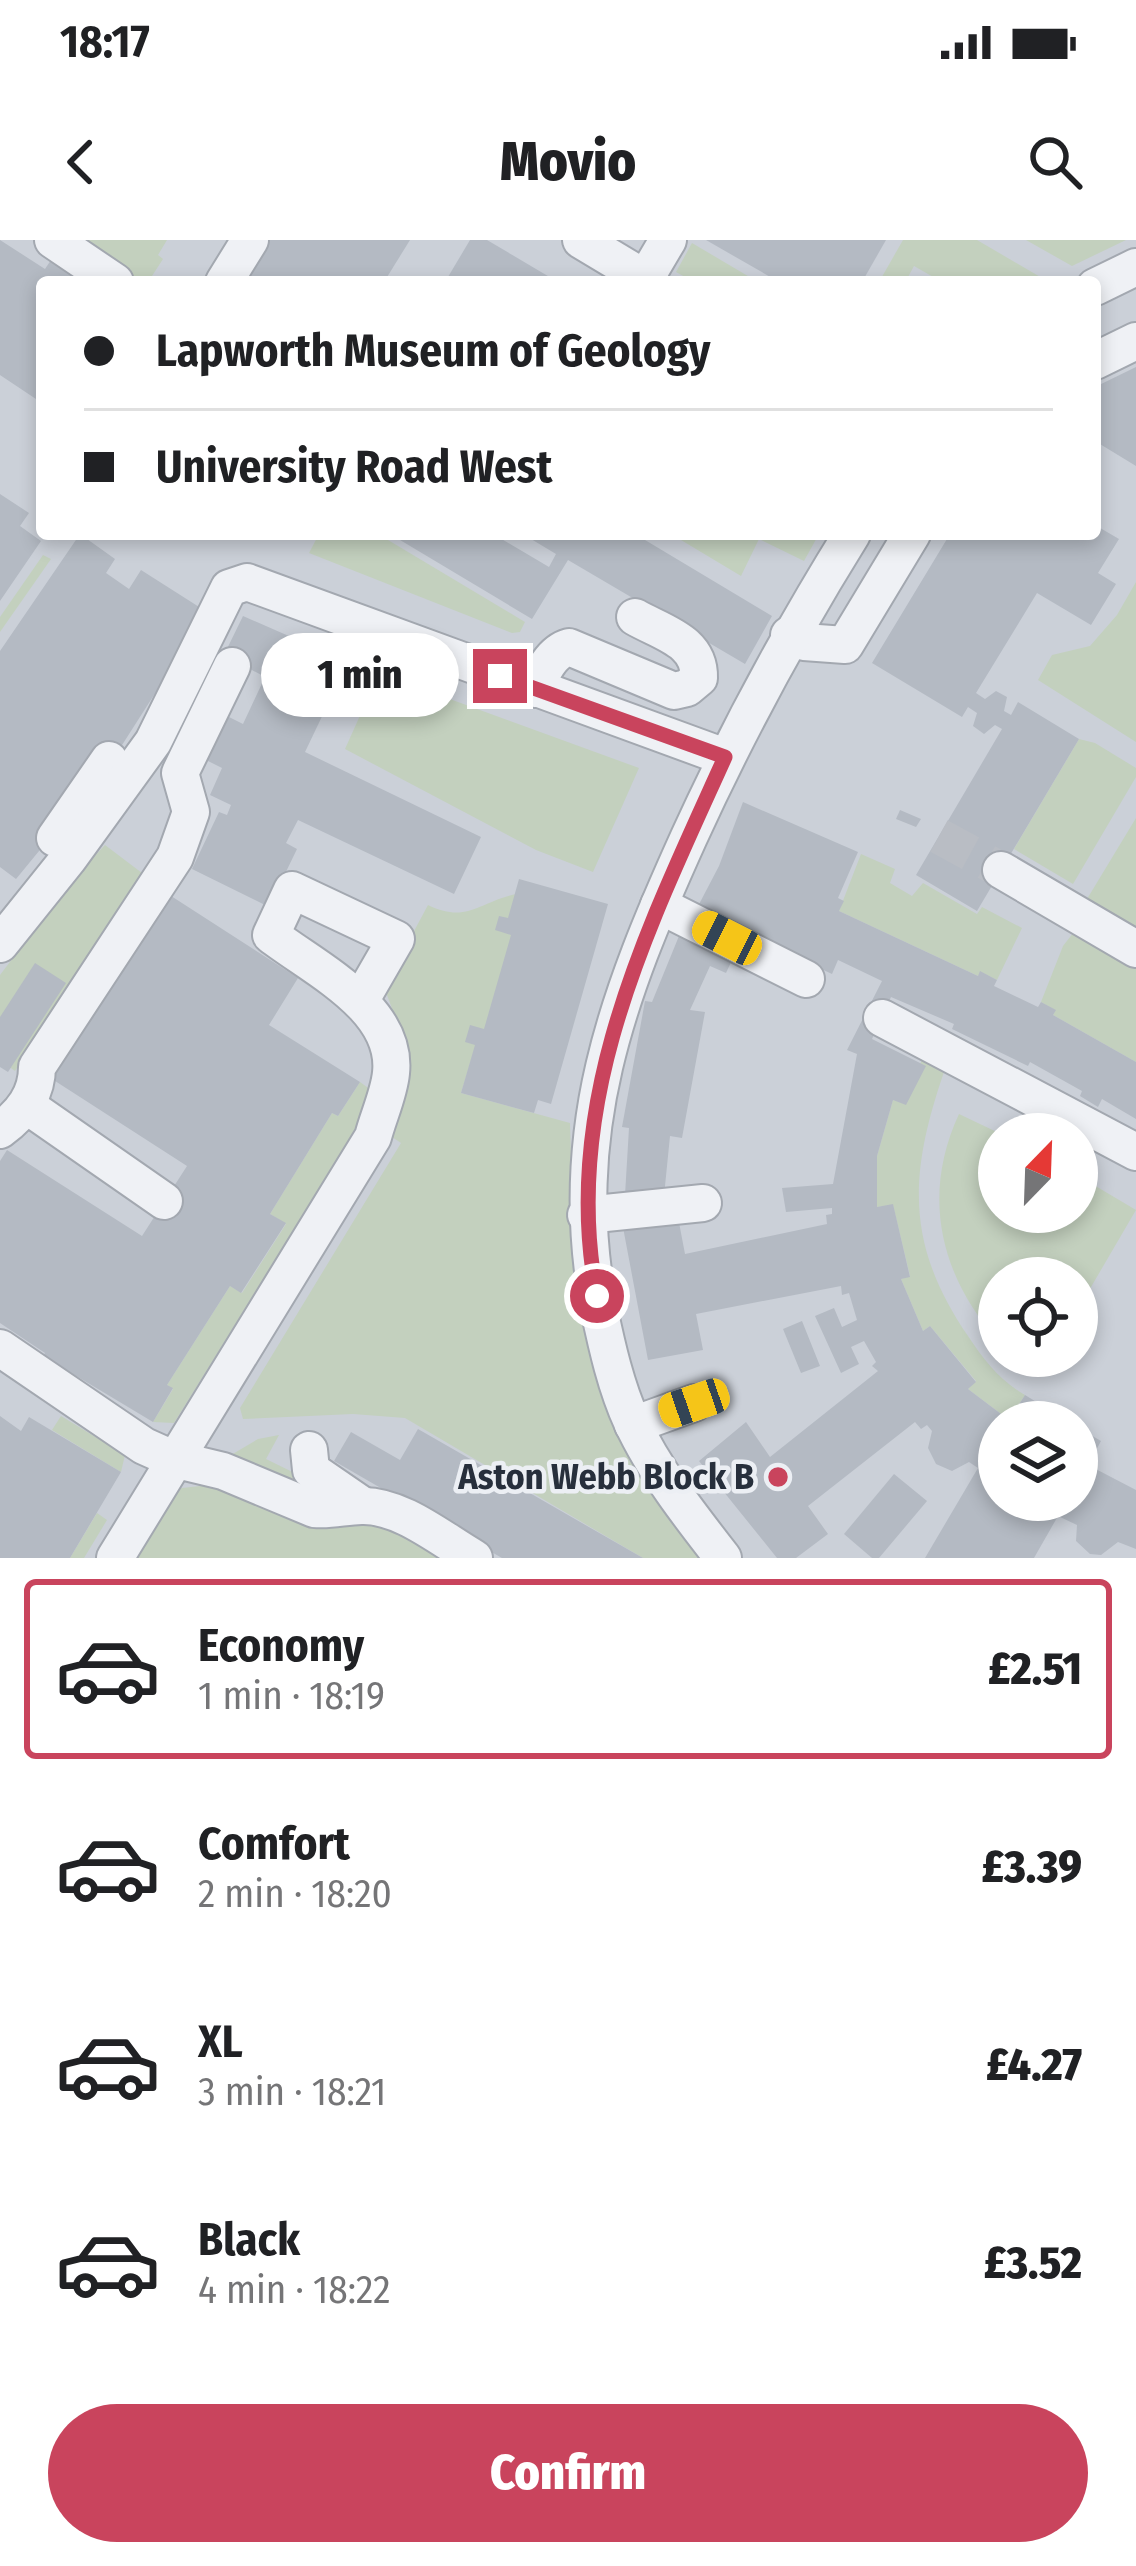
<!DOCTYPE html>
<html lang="en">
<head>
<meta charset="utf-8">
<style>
	body { margin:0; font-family:"Fira Sans Condensed",sans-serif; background:#f6f6f6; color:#202124; height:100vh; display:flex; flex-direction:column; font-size:45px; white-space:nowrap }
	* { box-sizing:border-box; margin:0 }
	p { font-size:39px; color:#757577 }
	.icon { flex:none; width:66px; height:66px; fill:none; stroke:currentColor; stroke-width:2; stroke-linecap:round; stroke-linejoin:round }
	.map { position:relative; height:1318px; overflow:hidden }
	.side { display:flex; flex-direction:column; background:#fff; flex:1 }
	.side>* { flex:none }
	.hud { position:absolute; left:36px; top:36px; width:1065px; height:264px; border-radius:12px; box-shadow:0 6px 18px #0003; display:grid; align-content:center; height:264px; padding:0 48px; background:#fff }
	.needle { width:78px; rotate:23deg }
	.tools { position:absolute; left:978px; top:873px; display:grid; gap:24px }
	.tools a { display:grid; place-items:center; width:120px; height:120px; border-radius:50%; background:#fff; box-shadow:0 6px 18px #0003; font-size:60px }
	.end { position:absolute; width:54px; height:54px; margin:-27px; border:15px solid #c9445d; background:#fff; box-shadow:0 0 0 6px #fff }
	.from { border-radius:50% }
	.bubble { position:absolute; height:84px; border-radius:42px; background:#fff; box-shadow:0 6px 18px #0003; font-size:39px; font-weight:800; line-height:84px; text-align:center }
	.car { position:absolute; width:36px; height:72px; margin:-36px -18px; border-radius:15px; box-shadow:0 0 9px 3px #0007; background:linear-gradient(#f5c518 24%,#345 0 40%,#f5c518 0 76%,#345 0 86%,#f5c518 0) }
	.hud b { display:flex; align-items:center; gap:42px; height:114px; font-size:45px }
	.hud b+b { border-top:3px solid #e0e0e0 }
	.hud i { width:30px; height:30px; background:#202124 }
	ul { padding:21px 0 0; list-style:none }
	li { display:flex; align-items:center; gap:36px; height:180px; margin:0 24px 18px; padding:0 24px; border:6px solid transparent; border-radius:12px }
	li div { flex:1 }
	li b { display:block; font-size:45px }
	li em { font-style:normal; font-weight:800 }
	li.on { border-color:#c9445d }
	li>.icon { width:108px; height:108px; stroke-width:1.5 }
	.button { display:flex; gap:24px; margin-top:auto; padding:24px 48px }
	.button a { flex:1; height:138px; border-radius:72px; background:#c9445d; color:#fff; font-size:48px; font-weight:800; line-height:138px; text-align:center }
	.status { display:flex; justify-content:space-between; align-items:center; height:84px; padding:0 60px; background:#fff; direction:ltr }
	.status svg { height:33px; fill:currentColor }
	header { display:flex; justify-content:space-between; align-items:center; height:156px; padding:0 48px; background:#fff; font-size:54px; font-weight:800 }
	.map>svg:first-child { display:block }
	.built { fill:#cbd0d8; fill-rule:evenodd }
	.green { fill:#c3d0be }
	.building { fill:#b4bac3 }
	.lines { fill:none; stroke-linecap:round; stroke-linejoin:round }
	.minor-tunnel { stroke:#b9bdc4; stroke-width:36; stroke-dasharray:36 18; stroke-linecap:butt }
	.minor-casing { stroke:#a3a8b0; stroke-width:40 }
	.minor { stroke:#eff1f5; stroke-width:36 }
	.route { stroke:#c9445d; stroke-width:15 }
	.poi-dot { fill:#c9445d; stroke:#eceff4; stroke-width:4.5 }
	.labels { text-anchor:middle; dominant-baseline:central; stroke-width:9; stroke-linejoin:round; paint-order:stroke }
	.poi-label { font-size:36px; font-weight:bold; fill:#272f3c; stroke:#eceff4; text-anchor:end }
</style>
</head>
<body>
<div class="status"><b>18:17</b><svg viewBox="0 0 49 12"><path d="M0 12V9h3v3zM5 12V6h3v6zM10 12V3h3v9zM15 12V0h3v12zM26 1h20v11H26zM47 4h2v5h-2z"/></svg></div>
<header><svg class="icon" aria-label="back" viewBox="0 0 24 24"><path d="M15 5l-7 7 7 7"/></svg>Movio<svg class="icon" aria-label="search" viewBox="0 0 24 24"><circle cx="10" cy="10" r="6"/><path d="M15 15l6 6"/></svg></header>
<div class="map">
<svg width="1136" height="1318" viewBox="0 0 1136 1318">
	<rect width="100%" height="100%" fill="#dde1e6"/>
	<path class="built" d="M0 0H1136V1318H0ZM42 42H1095V294H42ZM999 894H1077V972H999ZM999 1038H1077V1116H999ZM999 1182H1077V1260H999Z"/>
	<g class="green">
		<polygon points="69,0 167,0 158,15 163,19 152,36 161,42 134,42"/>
		<polygon points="903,0 977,0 1042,38 1034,42 942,42 914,26 908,37 916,42 879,42"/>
		<polygon points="1026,0 1126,0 1072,26"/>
		<polygon points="692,3 758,42 694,42 676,32"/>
		<polygon points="319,294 378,294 525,382 520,392 512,393 309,313"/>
		<polygon points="671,294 819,294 804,321 759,299 741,336"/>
		<polygon points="43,315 51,319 0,392 0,377"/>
		<polygon points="1136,342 1136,502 1038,440 1052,415 1090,406 1117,375"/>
		<polygon points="395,439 639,528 593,632 536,610 345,509 371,451 387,457"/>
		<polygon points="1079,499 1095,503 1136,528 1136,537 1073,644 1014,609"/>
		<polygon points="1136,578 1136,694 1084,664"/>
		<polygon points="105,605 142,633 15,831 0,820 0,735 73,639"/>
		<polygon points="861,614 895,629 890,643 912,656 923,643 977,674 982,667 1022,688 997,740 981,732 978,736 839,671"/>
		<path d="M516 654 512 694 486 791 476 804 461 853 570 883 573 978 585 1072 707 1318H643L405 1178 353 1174 243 1179 240 1168 401 903 389 895 403 798 384 747 428 665C467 684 479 662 516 654Z"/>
		<polygon points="1077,688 1136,722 1136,822 1053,775 1055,770 1041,762 1063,706"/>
		<path d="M922 819 942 827 944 832C909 934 905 1004 968 1096 984 1120 999 1140 1025 1155L1009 1180 968 1149 976 1141 930 1086 923 1091 901 1039 910 1036 893 965 877 967V916L893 860 906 864Z"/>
		<polygon points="360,842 371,850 364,878 174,1183 153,1182 173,1149 167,1145 230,1046 242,1053 286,984 270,974 332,873 338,876"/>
		<path d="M959 874 1001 894 999 972H1077V935L1136 970 1077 1071V1038H999V1102C940 1036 921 956 959 874Z"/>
		<polygon points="61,1176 125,1215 121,1232 52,1190"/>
		<polygon points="279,1195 266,1219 317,1244 315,1253 231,1215 258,1199"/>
		<polygon points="209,1245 374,1281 448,1318 131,1318 173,1249"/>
		<polygon points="97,1273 107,1280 84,1318 70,1318"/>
	</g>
	<g class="building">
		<polygon points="0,0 45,29 53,17 79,35 74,42 42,42 42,163 0,135"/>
		<polygon points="267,0 410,0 384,42 240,42"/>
		<polygon points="470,0 487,0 558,42 445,42"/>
		<polygon points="706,0 886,0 862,42 779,42"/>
		<polygon points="1136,127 1136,226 1095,201 1095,147"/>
		<polygon points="0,254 29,273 20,286 41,301 0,361"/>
		<polygon points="1095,285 1119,299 1098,333 1116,344 1091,385 1037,353 976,453 985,459 996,451 1007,457 1004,471 1011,475 1018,462 1079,499 977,671 916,635 1002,489 995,485 984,494 973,486 977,473 968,467 962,477 872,423 950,294 1095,294"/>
		<polygon points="80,294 115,319 106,333 129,349 141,330 207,372 108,527 16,639 0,627 0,411"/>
		<polygon points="390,294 493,294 549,327 556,314 531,299 534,294 635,294 772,376 745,424 568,320 532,379"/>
		<polygon points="243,376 348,422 305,512 481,597 454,654 298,580 286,603 297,609 269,667 192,629 219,572 227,575 231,565 210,555 222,528 206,520 227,476 243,484 265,437 224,415"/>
		<polygon points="743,562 858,612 838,658 844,661 839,671 978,736 980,731 997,740 994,746 1038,767 1041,762 1056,770 1053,775 1136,822 1136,879 1102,859 1098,867 1080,856 1082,851 1030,822 1028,826 987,806 952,789 954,784 891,757 872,799 926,826 906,865 893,860 877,916 877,967 893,964 910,1037 901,1039 923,1091 930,1086 976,1142 968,1149 1009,1180 1025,1155 1069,1182 999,1182 999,1260 1077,1260 1077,1187 1101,1201 1088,1225 1136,1250 1136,1309 1118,1302 1101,1315 1090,1314 1076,1301 1077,1285 1058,1276 1034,1318 925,1318 978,1228 969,1222 952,1231 936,1224 928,1208 932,1191 927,1185 921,1189 915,1182 808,1266 828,1294 796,1318 777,1318 699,1221 746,1182 770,1217 878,1131 872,1126 876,1122 864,1101 851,1107 859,1124 841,1133 815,1076 834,1068 842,1087 857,1080 849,1053 842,1055 841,1046 696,1074 703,1110 648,1120 622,982 677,972 685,1014 827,984 826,975 832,974 832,968 786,972 782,948 833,944 857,814 847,810 882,741 838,720 832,734 696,670 719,626"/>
		<polygon points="900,570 921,579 916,587 896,579"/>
		<polygon points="519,639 608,664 551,864 538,860 534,873 461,853 475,805 465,802 470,785 484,789 511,695 495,690 499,676 508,678"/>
		<polygon points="168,654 298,738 269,785 360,842 338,876 332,873 270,974 286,983 241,1053 230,1046 167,1145 173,1148 153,1182 43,1116 45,1113 0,1083 0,921 7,910 142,996 187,926 52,839"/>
		<polygon points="679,696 732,720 726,733 710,726 690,770 705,772 682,898 670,896 664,956 625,955 629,888 622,887 645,761 652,762"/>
		<polygon points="35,723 66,743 8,832 0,827 0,777"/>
		<polygon points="802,1081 820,1126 801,1133 783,1089"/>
		<polygon points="0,1176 21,1191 29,1177 121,1232 70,1318 0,1318"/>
		<polygon points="418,1189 643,1318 502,1318 334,1221 351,1192 400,1220"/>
		<polygon points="894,1234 927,1261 879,1318 872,1318 844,1294"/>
	</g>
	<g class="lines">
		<polyline class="minor-tunnel" points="939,596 1001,630"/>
		<defs>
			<g id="minor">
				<polyline points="53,0 115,42"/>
				<polyline points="581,0 651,42"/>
				<polyline points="645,39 668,0"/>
				<polyline points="224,42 250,0"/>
				<polyline points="1095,47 1136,27"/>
				<polyline points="1095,121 1136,101"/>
				<polyline points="789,395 804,402 845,405 912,294"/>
				<path d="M535 449C542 433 551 412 569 407L674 451 687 448 699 438C700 401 663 393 635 377"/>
				<polyline points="55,598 109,520"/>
				<polyline points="1001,630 1136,709"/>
				<polyline points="659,665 806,739"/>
				<polyline points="0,704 69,618 153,502 229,348 247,342 725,517"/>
				<polyline points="882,778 1136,912"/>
				<polyline points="26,865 164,961"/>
				<path d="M0 890C22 874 37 855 37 827L175 617 191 572 180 533 232 426"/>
				<polyline points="586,975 703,963"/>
				<path d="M0 1108 144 1206 173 1219 223 1231 314 1269C331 1271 345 1266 362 1266 401 1265 441 1299 474 1318"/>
				<polyline points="633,1185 694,1163"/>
				<polyline points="309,1210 311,1230 362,1265"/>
				<path d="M115 1318 373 897C378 877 389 854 391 833 398 768 315 729 271 695L292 650 396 699 362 758"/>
				<path d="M723 1318C691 1277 654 1230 632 1182 616 1147 607 1107 599 1069 565 892 617 756 689 597 737 492 791 392 852 294"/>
			</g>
		</defs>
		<use href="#minor" class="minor-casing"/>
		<use href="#minor" class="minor"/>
	</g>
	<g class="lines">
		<path class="route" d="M500 436 725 517C648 688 559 863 597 1056"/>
	</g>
	<circle class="poi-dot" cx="778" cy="1237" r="12"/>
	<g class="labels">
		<g class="poi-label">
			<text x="754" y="1237">Aston Webb Block B</text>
		</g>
	</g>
</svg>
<div class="tools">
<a><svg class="needle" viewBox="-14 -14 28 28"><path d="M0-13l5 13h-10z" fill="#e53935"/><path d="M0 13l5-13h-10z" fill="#757577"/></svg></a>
<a><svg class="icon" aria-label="locate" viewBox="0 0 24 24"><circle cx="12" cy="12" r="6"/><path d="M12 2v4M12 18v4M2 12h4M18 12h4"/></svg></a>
<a><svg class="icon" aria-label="layers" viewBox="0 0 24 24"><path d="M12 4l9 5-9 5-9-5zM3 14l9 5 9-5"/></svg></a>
</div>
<i class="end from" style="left:597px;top:1056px"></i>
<i class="end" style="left:500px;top:436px"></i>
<div class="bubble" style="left:261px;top:393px;width:198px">1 min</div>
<i class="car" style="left:727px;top:698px;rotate:297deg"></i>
<i class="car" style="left:694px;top:1163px;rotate:251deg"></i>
<div class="hud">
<b><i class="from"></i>Lapworth Museum of Geology</b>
<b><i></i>University Road West</b>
</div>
</div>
<section class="side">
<ul>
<li class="on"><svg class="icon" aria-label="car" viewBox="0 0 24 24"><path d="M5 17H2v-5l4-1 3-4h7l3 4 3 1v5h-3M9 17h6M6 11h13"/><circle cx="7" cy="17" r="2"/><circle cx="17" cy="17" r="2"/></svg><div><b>Economy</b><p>1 min · 18:19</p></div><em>£2.51</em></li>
<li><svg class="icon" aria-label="car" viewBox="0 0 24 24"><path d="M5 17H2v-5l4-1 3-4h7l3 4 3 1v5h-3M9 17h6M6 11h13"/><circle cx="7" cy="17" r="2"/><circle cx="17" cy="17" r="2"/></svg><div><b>Comfort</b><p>2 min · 18:20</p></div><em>£3.39</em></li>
<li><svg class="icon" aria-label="car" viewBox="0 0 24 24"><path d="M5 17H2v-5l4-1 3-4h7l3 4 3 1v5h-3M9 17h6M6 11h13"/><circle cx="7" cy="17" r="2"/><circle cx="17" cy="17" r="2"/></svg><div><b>XL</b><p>3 min · 18:21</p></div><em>£4.27</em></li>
<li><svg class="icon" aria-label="car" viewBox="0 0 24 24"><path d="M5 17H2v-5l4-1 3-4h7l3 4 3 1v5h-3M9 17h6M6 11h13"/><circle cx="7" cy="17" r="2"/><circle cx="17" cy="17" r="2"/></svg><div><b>Black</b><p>4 min · 18:22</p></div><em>£3.52</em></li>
</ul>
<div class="button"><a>Confirm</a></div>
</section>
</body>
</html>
